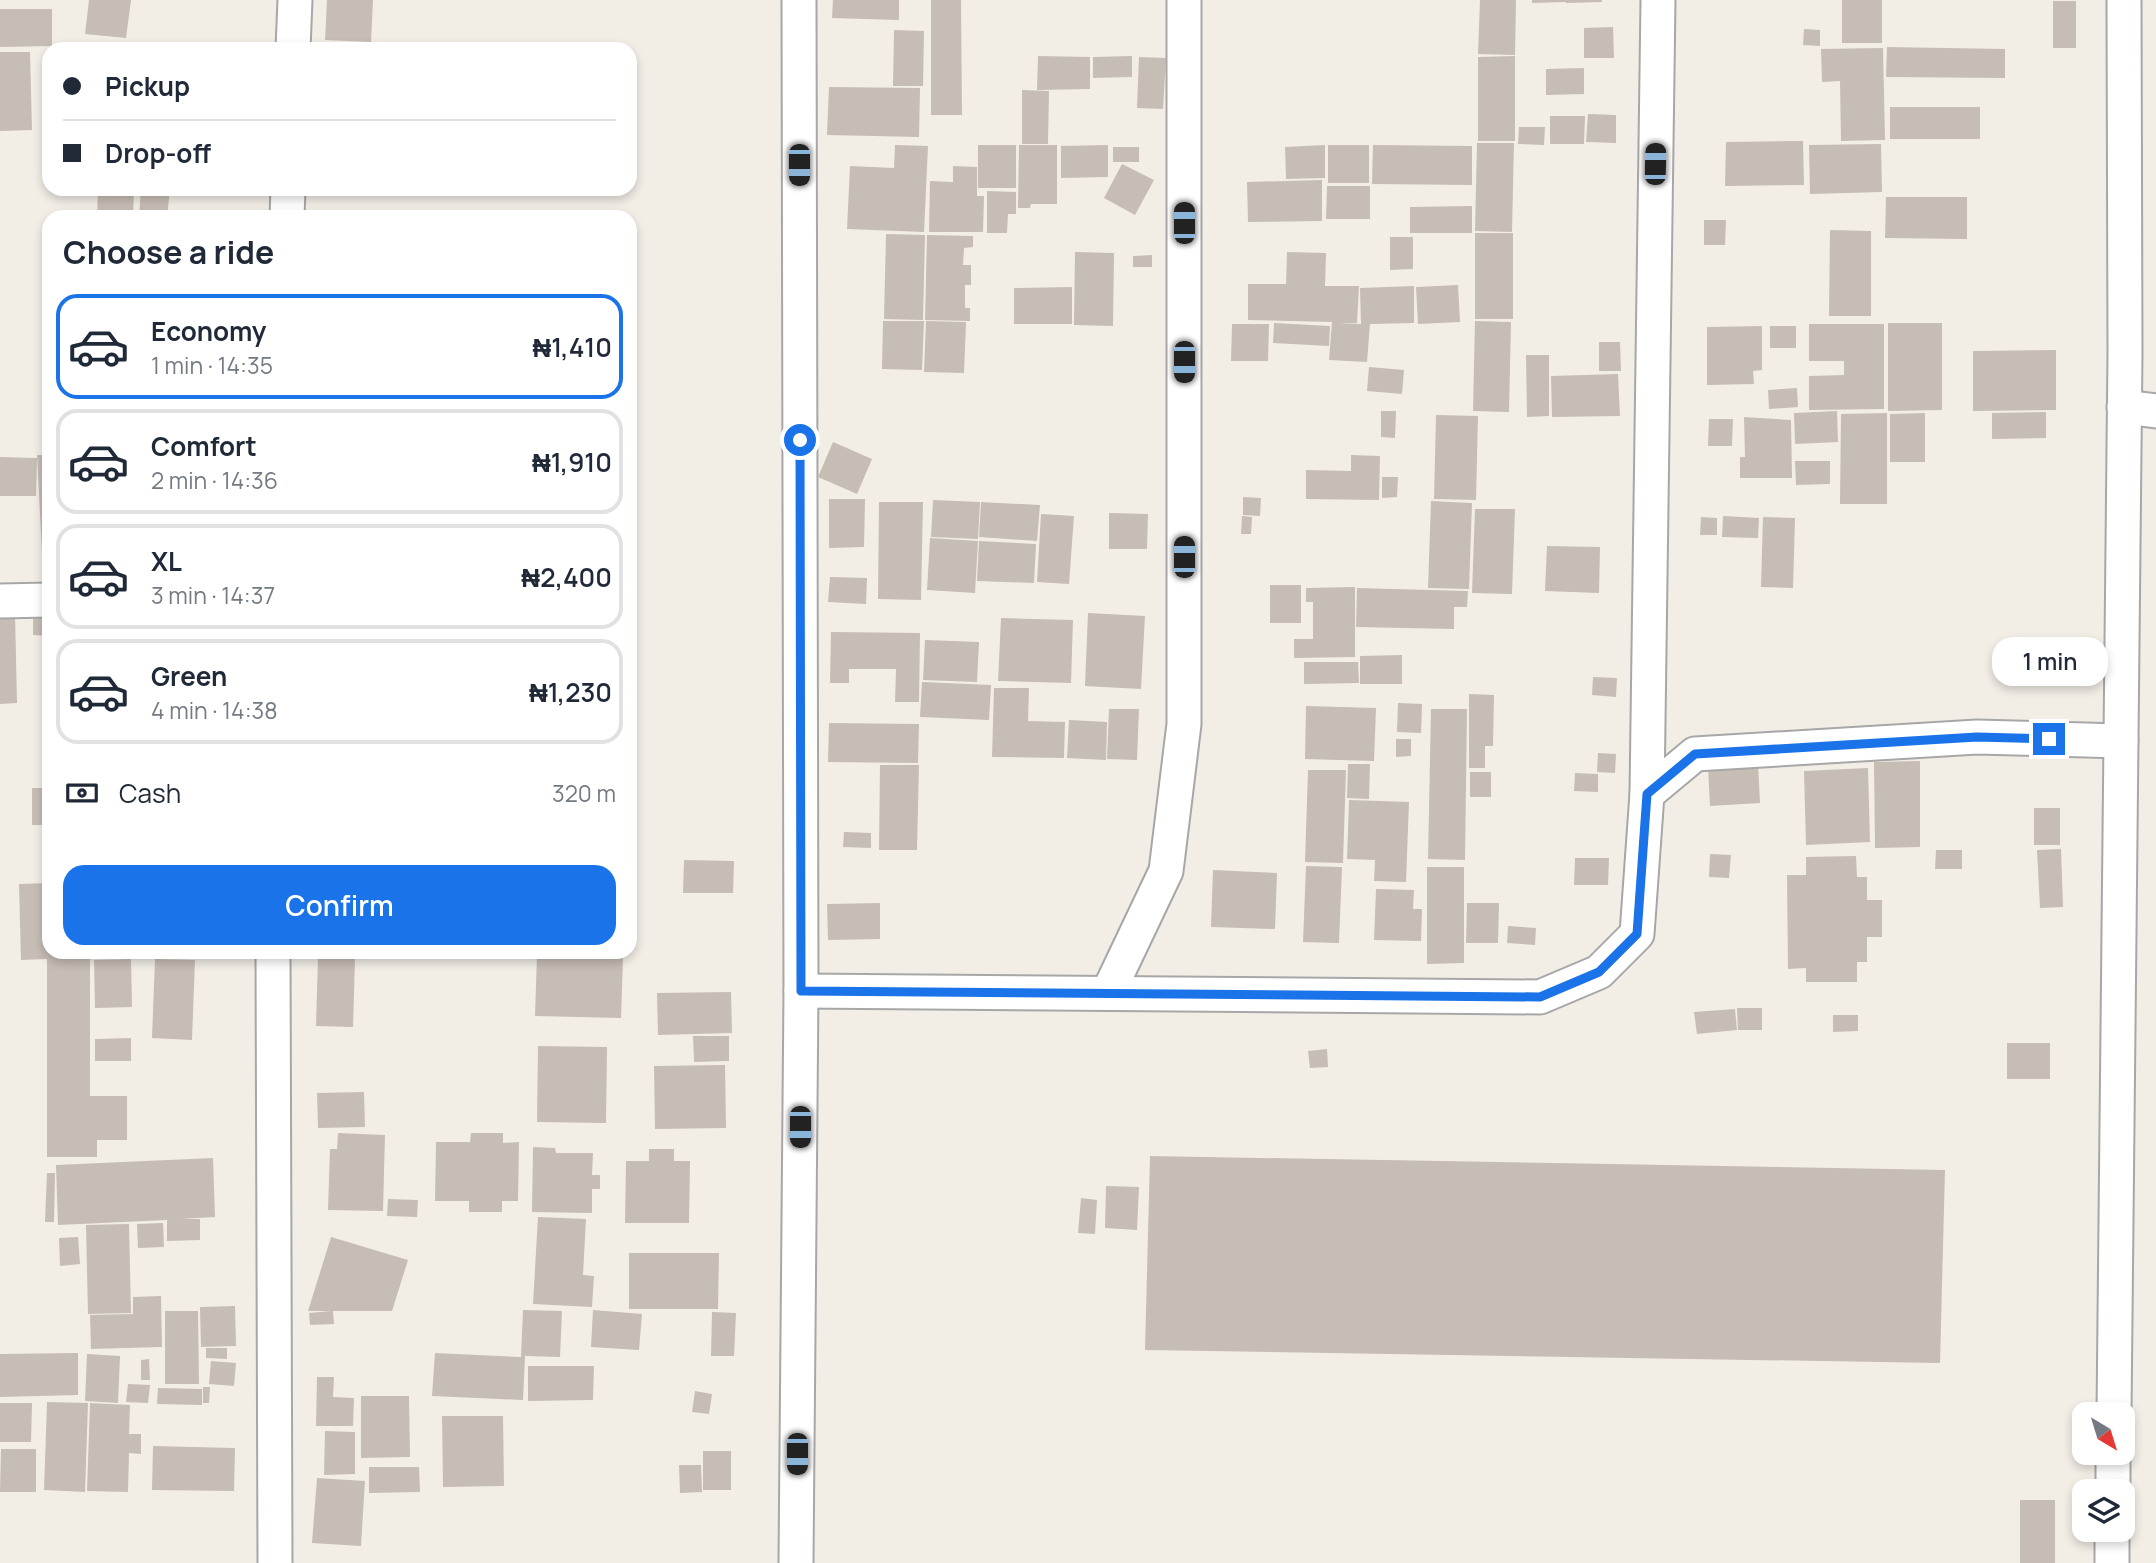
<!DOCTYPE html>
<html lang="en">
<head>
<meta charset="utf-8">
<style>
	body { margin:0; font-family:Manrope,sans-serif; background:#f2f2f3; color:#1f2937; height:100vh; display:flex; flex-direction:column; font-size:26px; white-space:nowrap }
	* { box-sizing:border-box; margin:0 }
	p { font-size:23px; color:#747a83 }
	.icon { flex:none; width:38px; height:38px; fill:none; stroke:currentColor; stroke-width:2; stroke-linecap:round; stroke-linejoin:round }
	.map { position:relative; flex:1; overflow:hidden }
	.sheet { position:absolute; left:42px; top:210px; width:595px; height:749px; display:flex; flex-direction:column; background:#fff; border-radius:21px; box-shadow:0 4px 10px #0003 }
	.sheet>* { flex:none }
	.banner { position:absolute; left:42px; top:42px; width:595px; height:154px; border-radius:21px; box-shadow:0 4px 10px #0003; display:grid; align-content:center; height:154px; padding:0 21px; background:#fff }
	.needle { width:46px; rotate:142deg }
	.tools { position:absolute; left:2072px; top:1402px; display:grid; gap:14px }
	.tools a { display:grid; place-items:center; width:63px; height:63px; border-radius:14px; background:#fff; box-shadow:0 4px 10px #0003; font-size:35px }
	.end { position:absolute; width:32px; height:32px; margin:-16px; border:9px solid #1a73e8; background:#fff; box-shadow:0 0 0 4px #fff }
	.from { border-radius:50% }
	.bubble { position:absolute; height:49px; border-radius:21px; background:#fff; box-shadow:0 4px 10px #0003; font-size:23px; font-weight:600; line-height:49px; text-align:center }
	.car { position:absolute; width:21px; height:42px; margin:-21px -10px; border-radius:9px; box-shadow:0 0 5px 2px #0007; background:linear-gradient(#222 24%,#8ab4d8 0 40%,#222 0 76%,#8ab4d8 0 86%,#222 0) }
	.banner b { display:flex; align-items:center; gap:24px; height:66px; font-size:26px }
	.banner b+b { border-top:2px solid #e0e1e3 }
	.banner i { width:18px; height:18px; background:#1f2937 }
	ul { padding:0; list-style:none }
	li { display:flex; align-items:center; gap:21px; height:105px; margin:0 14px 10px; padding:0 7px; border:4px solid #e0e1e3; border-radius:21px }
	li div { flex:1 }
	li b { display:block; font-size:26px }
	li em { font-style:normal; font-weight:600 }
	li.current { border-color:#1a73e8 }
	li>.icon { width:63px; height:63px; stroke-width:1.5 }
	h2 { padding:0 21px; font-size:32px; line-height:84px }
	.pay { display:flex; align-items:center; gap:18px; height:77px; padding:0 21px; font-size:26px }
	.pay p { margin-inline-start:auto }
	.primary-button { display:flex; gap:14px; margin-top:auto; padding:14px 21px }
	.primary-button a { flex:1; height:80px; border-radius:21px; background:#1a73e8; color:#fff; font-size:28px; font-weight:600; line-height:80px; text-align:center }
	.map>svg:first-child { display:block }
	.building { fill:#c6bdb5 }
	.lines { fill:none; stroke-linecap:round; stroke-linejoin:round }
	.minor-casing { stroke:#a7a7a7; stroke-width:37 }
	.minor { stroke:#fff; stroke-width:33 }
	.route { stroke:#1a73e8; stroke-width:9 }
</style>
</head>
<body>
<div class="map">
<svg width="2156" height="1563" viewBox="0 0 2156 1563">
	<rect width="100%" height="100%" fill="#f2eee6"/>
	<g class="building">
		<polygon points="89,0 131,0 126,38 85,34"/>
		<polygon points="327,0 373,0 371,42 325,40"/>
		<polygon points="833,0 899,0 899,20 832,18"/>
		<polygon points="931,0 961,0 962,115 931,115"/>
		<polygon points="1480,0 1516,0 1515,55 1478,54"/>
		<polygon points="1532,0 1566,0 1566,2 1532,3"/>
		<polygon points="1566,0 1602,0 1602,2 1566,3"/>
		<rect x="1842" y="0" width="40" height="43"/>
		<rect x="2053" y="1" width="23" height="47"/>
		<polygon points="0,9 52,9 52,46 0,47"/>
		<polygon points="1613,27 1614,58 1584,58 1584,28"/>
		<polygon points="1804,29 1820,30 1820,46 1803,45"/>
		<polygon points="894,30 924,31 923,86 893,86"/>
		<polygon points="1887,47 2005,49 2005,78 1886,77"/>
		<polygon points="1883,48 1885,140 1841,141 1840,81 1822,82 1821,49"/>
		<polygon points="0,52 30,52 32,130 0,131"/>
		<polygon points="1038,56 1090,57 1090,89 1037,90"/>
		<polygon points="1132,56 1132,77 1093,78 1093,57"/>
		<polygon points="1515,56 1515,141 1478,141 1478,57"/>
		<polygon points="1139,57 1166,58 1163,109 1137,108"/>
		<polygon points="1584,68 1584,94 1546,95 1546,69"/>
		<polygon points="829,87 920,88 919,137 827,135"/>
		<polygon points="1022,90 1049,91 1048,144 1022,144"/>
		<rect x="1890" y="107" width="90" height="32"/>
		<polygon points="1588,114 1616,115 1616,143 1586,142"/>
		<polygon points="1550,116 1585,116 1584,144 1550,144"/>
		<polygon points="1519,127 1545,127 1544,145 1518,144"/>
		<polygon points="1803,141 1804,185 1725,186 1726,142"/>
		<polygon points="1477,143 1514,143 1512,232 1475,231"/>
		<polygon points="1881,144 1882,192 1810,194 1809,145"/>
		<polygon points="895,145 928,146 924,232 847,229 850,166 894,168"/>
		<rect x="978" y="145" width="38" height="43"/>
		<polygon points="1019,145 1057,145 1057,204 1031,204 1030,208 1018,208"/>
		<polygon points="1108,145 1108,177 1061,178 1061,146"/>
		<polygon points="1325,145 1325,178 1286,179 1285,147"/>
		<rect x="1328" y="145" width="41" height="38"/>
		<polygon points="1373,145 1472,146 1472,185 1372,184"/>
		<rect x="1113" y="147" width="26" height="15"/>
		<polygon points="1122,164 1154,180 1135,215 1104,198"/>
		<polygon points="953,166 977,167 977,196 984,196 983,232 929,232 930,181 953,182"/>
		<polygon points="1322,180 1322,221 1248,222 1247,182"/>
		<polygon points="1327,186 1370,186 1370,219 1326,219"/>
		<polygon points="98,189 134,189 133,217 97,217"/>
		<polygon points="141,189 170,189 167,217 139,217"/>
		<polygon points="987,191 1016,192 1016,214 1008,214 1007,233 987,233"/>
		<polygon points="1886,197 1967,197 1967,239 1885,238"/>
		<polygon points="1472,206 1472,233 1410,233 1410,207"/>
		<polygon points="1704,220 1726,220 1725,245 1704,245"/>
		<polygon points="1830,230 1871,231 1871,316 1829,316"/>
		<rect x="1475" y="233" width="38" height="86"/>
		<polygon points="886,234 925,235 923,320 884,319"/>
		<polygon points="927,235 973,236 973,247 964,248 963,265 971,265 971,285 965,285 965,308 970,308 970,321 925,320"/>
		<polygon points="1390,237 1413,237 1413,269 1390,270"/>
		<polygon points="1075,252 1114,253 1113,326 1074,325"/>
		<polygon points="1287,252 1326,253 1325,286 1359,286 1357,323 1338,323 1361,324 1360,288 1414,286 1414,323 1370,324 1367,362 1329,360 1332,322 1248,320 1248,284 1286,284"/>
		<polygon points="1152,255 1152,267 1133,267 1133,256"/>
		<polygon points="1458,285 1460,322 1418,324 1416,287"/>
		<polygon points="1072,287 1072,324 1014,324 1014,288"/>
		<polygon points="883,321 924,321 922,370 882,369"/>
		<polygon points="926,321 966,322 964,373 924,372"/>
		<polygon points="1475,321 1511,322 1509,412 1473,411"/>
		<polygon points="1274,323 1330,326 1329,346 1273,343"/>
		<polygon points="1888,323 1942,323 1942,410 1888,411"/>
		<polygon points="1232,324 1269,324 1268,361 1231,361"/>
		<polygon points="1809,324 1884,324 1884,409 1809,410 1809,376 1844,375 1844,361 1809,361"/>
		<polygon points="1762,326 1762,370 1753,371 1754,384 1707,385 1707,327"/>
		<rect x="1770" y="326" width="26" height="22"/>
		<polygon points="1599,342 1620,342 1621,371 1599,371"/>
		<polygon points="2056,350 2056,410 1973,411 1973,351"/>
		<polygon points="1526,355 1549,355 1549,416 1527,417"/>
		<polygon points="1369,367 1404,370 1402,394 1367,391"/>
		<polygon points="1618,374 1620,416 1552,417 1551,376"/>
		<polygon points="1797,388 1798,407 1769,409 1768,390"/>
		<polygon points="1381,411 1396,411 1395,438 1381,437"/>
		<polygon points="1837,411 1838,442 1795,444 1794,413"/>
		<polygon points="2046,412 2046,438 1992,439 1992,413"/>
		<polygon points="1887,413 1887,504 1840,504 1841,414"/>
		<polygon points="1925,413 1925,462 1890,462 1890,414"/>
		<polygon points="1436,415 1478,416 1476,500 1434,499"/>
		<polygon points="1744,417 1791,420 1792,478 1740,478 1740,457 1745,457"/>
		<polygon points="1709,419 1733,419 1732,446 1708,446"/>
		<polygon points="833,442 872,459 857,494 818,477"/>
		<polygon points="37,455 49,455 49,593 44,593"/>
		<polygon points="1351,455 1380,456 1379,500 1306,499 1306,470 1351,471"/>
		<polygon points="0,457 37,458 36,496 0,496"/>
		<polygon points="1795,461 1830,461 1830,484 1796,485"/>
		<polygon points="1382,477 1398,477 1397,497 1382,498"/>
		<polygon points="1243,497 1261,498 1260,516 1243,515"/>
		<polygon points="829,499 865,499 864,547 829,548"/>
		<polygon points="933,500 980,502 978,539 931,537"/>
		<polygon points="1431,501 1472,503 1469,589 1428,588"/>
		<polygon points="879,502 923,502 921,600 878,599"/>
		<polygon points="981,502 1040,505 1037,541 979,537"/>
		<polygon points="1475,509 1515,509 1512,594 1472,593"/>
		<polygon points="1109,513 1148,514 1147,549 1109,549"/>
		<polygon points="1041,514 1074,516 1069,584 1037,582"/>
		<polygon points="1242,516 1252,517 1251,534 1241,534"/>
		<polygon points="1723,516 1759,518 1758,538 1722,537"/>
		<polygon points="1701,517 1717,518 1717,535 1700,535"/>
		<polygon points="1763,517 1795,518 1793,588 1761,587"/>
		<polygon points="930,538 978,541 975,593 927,590"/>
		<polygon points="979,541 1036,544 1034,583 977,581"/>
		<polygon points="1547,546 1600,547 1599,593 1545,591"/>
		<polygon points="830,577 867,578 866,604 828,602"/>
		<rect x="1270" y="585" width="31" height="38"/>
		<polygon points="1355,587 1355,657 1294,658 1294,639 1313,639 1313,602 1306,602 1306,588"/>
		<polygon points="1357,588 1468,591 1467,607 1454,607 1454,629 1356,627"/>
		<polygon points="33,609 49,609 49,636 33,635"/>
		<polygon points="0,612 15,612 17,703 0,704"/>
		<polygon points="1088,613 1145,616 1141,689 1085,686"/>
		<polygon points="1001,618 1073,620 1071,683 998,681"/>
		<polygon points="831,632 920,633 919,702 895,702 896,669 849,669 849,683 830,683"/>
		<polygon points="925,640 979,642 977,682 923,680"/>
		<polygon points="1402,655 1402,684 1360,684 1360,656"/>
		<polygon points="1304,662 1358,662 1359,683 1304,684"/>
		<polygon points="1593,677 1617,678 1616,697 1592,695"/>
		<polygon points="922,682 991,685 989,720 920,717"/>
		<polygon points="994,688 1029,688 1028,721 1065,722 1064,758 992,757"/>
		<polygon points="1469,694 1494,695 1493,746 1485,746 1485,768 1469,768"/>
		<polygon points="1398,703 1422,704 1421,733 1397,732"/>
		<polygon points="1306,706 1376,708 1374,761 1305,759"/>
		<polygon points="1109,709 1139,709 1137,760 1107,759"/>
		<polygon points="1431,709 1467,709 1465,860 1428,859"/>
		<polygon points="1069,720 1107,722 1106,760 1067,758"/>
		<polygon points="829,723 919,724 918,763 828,762"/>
		<polygon points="1396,739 1411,739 1411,756 1396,757"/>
		<polygon points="1598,753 1616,754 1615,773 1597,772"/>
		<polygon points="1920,761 1920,847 1875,848 1874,762"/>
		<polygon points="1348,764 1370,764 1369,799 1347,798"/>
		<polygon points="1758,764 1760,803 1710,806 1708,767"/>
		<polygon points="880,765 919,765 917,850 879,850"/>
		<polygon points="1868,768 1870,842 1806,845 1804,771"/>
		<polygon points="1308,770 1346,770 1343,863 1305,862"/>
		<rect x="1470" y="772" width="21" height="25"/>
		<polygon points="1575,773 1598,774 1598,792 1574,791"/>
		<rect x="32" y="788" width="17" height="37"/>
		<polygon points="1349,800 1409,802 1406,882 1374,881 1375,860 1347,859"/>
		<rect x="2034" y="808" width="26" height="37"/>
		<polygon points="844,832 871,833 871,848 843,847"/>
		<polygon points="2061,849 2063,907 2040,908 2037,850"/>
		<polygon points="1936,850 1962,850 1962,869 1935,869"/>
		<polygon points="1710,854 1731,855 1729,878 1709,877"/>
		<polygon points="1856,856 1857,877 1867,877 1867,900 1882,900 1882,937 1867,937 1867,962 1857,962 1857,982 1806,982 1806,968 1788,969 1787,875 1806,875 1806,857"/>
		<polygon points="1575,858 1609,858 1608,885 1574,885"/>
		<polygon points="684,860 734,861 733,893 683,893"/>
		<polygon points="1306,866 1342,867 1339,943 1303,942"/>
		<polygon points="1427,867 1464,867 1464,963 1427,964"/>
		<polygon points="1213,870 1277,873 1275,929 1211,927"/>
		<polygon points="49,883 49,952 86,952 86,958 61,959 90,959 90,1096 127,1096 127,1140 97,1140 97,1157 47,1157 47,959 21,960 19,884"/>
		<polygon points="1376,889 1414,890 1413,909 1422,909 1421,941 1374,940"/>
		<polygon points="880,903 880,939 828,940 827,904"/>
		<polygon points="1467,903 1499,903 1498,943 1466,943"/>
		<polygon points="1508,926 1536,928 1535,945 1507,943"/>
		<polygon points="343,952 411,952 411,957"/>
		<rect x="435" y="952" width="90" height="4"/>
		<polygon points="537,955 623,958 621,1018 535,1016"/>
		<polygon points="318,957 355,959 353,1027 316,1026"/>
		<polygon points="131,959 132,1007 95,1008 94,960"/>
		<polygon points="155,959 195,960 192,1040 152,1038"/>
		<polygon points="731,992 732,1033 658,1035 657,993"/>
		<polygon points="1737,1008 1762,1008 1762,1030 1738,1030"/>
		<polygon points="1735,1009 1737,1030 1697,1034 1694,1012"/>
		<polygon points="1833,1015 1858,1015 1858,1031 1833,1032"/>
		<polygon points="693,1036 729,1036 729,1061 694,1062"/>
		<polygon points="131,1038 131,1061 95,1061 95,1039"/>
		<rect x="2007" y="1043" width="43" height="36"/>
		<polygon points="538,1046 607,1047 606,1123 537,1122"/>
		<polygon points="1327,1049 1328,1067 1310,1068 1308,1051"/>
		<polygon points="725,1065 726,1128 655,1129 654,1066"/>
		<polygon points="364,1092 365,1127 318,1128 317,1093"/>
		<polygon points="338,1133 385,1135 383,1211 328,1210 330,1149 337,1149"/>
		<polygon points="471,1133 503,1133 503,1143 519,1142 518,1201 502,1201 502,1212 469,1212 469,1201 435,1201 436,1142 470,1142"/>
		<polygon points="533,1147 555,1148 556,1153 593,1153 592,1175 600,1175 600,1189 592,1189 592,1213 532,1212"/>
		<polygon points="649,1149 674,1149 674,1161 690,1161 689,1223 625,1223 626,1161 649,1161"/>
		<polygon points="1150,1156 1945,1170 1940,1363 1145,1350"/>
		<polygon points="213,1158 215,1217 180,1219 200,1219 200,1240 167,1241 167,1220 58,1225 56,1165"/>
		<polygon points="47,1173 55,1173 54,1222 45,1222"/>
		<polygon points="1106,1186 1139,1187 1137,1230 1105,1228"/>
		<polygon points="1081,1198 1097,1200 1095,1234 1078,1233"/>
		<polygon points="388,1199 418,1200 417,1217 387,1216"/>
		<polygon points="538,1217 586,1219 583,1275 594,1276 592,1307 533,1304"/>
		<polygon points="163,1223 164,1247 138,1248 137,1224"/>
		<polygon points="129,1224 131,1313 88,1314 86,1225"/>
		<polygon points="78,1237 80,1264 60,1266 59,1238"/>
		<polygon points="331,1237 408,1260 392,1311 333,1311 334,1324 310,1325 309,1313 331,1311 308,1311"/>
		<polygon points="629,1253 719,1253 718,1309 629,1309"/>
		<polygon points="161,1296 162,1347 91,1349 90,1315 133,1314 133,1297"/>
		<polygon points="235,1306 236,1346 201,1347 200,1307"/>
		<polygon points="523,1310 562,1311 560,1357 525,1356 523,1400 432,1396 435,1353 521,1357"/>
		<polygon points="593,1310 642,1314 639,1350 591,1347"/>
		<polygon points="165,1311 198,1311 199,1384 165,1384"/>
		<polygon points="712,1312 736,1313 734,1356 711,1356"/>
		<polygon points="206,1348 227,1348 227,1359 206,1358"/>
		<polygon points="78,1353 78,1395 0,1397 0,1354"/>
		<polygon points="87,1354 120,1356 118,1403 85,1401"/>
		<polygon points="149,1359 150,1380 141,1380 141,1360"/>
		<polygon points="211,1361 236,1363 234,1386 209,1384"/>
		<polygon points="528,1366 594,1366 593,1400 528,1401"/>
		<polygon points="317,1377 334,1377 333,1397 354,1398 353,1426 316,1426"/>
		<polygon points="128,1384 150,1385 148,1403 126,1402"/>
		<polygon points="203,1387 210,1387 209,1403 203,1403"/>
		<polygon points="158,1388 202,1389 202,1405 157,1404"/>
		<polygon points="695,1391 712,1394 709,1414 692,1412"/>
		<polygon points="361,1396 409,1396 410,1457 361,1458"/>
		<polygon points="47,1402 88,1403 85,1492 44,1490"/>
		<polygon points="0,1403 32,1403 31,1442 0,1442"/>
		<polygon points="90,1403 130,1405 129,1434 141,1434 141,1454 129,1453 128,1492 87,1491"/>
		<polygon points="442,1416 503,1416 504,1486 443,1487"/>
		<polygon points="325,1431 355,1432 355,1474 324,1475"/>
		<polygon points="153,1446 235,1448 234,1491 152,1490"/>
		<polygon points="1,1449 36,1449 36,1492 0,1492"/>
		<rect x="703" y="1451" width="28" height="39"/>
		<polygon points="679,1465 701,1465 702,1492 680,1493"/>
		<polygon points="369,1467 419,1467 420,1492 369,1493"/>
		<polygon points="317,1478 365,1481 361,1546 312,1543"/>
		<rect x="2020" y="1500" width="35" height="63"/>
	</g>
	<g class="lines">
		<defs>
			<g id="minor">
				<polyline points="293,49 295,0"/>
				<polyline points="287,217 288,189"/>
				<polyline points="2124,407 2156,411"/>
				<polyline points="0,601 49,600"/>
				<polyline points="1647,794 1695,754 1977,737 2121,741"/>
				<polyline points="273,952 275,1563"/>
				<polyline points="801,991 1540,997 1599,972 1637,934 1647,794 1658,0"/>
				<polyline points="1108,993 1166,871 1184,724 1184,0"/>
				<polyline points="2114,1414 2125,353 2124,0"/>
				<polyline points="2113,1491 2113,1452"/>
				<polyline points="796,1563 801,991 799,0"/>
				<polyline points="2112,1563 2112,1530"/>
			</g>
		</defs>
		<use href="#minor" class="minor-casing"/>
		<use href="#minor" class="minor"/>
	</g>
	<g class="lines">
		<polyline class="route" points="800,440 801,991 1540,997 1599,972 1637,934 1647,794 1695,754 1977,737 2049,739"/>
	</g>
</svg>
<div class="tools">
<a><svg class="needle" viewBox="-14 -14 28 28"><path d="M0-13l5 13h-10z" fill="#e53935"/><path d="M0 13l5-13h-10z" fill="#747a83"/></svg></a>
<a><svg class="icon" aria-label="layers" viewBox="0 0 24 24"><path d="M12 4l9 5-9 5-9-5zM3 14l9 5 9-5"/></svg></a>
</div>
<i class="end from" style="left:800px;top:440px"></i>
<i class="end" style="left:2049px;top:739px"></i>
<div class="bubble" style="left:1992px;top:637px;width:116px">1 min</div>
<i class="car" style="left:1655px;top:164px;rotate:1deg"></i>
<i class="car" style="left:799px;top:165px;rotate:180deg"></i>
<i class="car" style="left:1184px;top:223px;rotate:0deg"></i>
<i class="car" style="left:1184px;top:362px;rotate:180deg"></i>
<i class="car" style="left:1184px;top:557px;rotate:0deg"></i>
<i class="car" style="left:800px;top:1127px;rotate:180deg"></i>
<i class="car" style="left:797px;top:1454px;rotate:180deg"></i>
<div class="banner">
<b><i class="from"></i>Pickup</b>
<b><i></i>Drop-off</b>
</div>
<section class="sheet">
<h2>Choose a ride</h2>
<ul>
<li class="current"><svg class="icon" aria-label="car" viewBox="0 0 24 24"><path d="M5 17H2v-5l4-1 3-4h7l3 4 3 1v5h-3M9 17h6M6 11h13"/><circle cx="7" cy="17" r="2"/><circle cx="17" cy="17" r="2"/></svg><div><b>Economy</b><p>1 min · 14:35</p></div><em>₦1,410</em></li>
<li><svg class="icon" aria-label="car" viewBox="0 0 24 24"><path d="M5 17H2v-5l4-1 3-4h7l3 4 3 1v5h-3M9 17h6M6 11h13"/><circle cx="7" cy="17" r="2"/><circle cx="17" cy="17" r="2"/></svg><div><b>Comfort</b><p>2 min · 14:36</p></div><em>₦1,910</em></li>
<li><svg class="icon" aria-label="car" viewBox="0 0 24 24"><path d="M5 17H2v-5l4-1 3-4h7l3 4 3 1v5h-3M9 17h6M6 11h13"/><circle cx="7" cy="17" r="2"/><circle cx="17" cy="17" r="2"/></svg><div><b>XL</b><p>3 min · 14:37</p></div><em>₦2,400</em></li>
<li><svg class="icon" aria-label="car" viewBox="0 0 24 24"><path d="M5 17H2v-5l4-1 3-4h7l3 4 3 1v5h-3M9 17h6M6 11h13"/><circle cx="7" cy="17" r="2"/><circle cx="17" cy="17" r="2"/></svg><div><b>Green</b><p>4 min · 14:38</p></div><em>₦1,230</em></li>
</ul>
<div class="pay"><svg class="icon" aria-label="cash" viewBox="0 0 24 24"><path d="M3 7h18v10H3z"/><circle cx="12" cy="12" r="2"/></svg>Cash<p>320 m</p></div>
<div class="primary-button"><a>Confirm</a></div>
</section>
</div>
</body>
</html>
